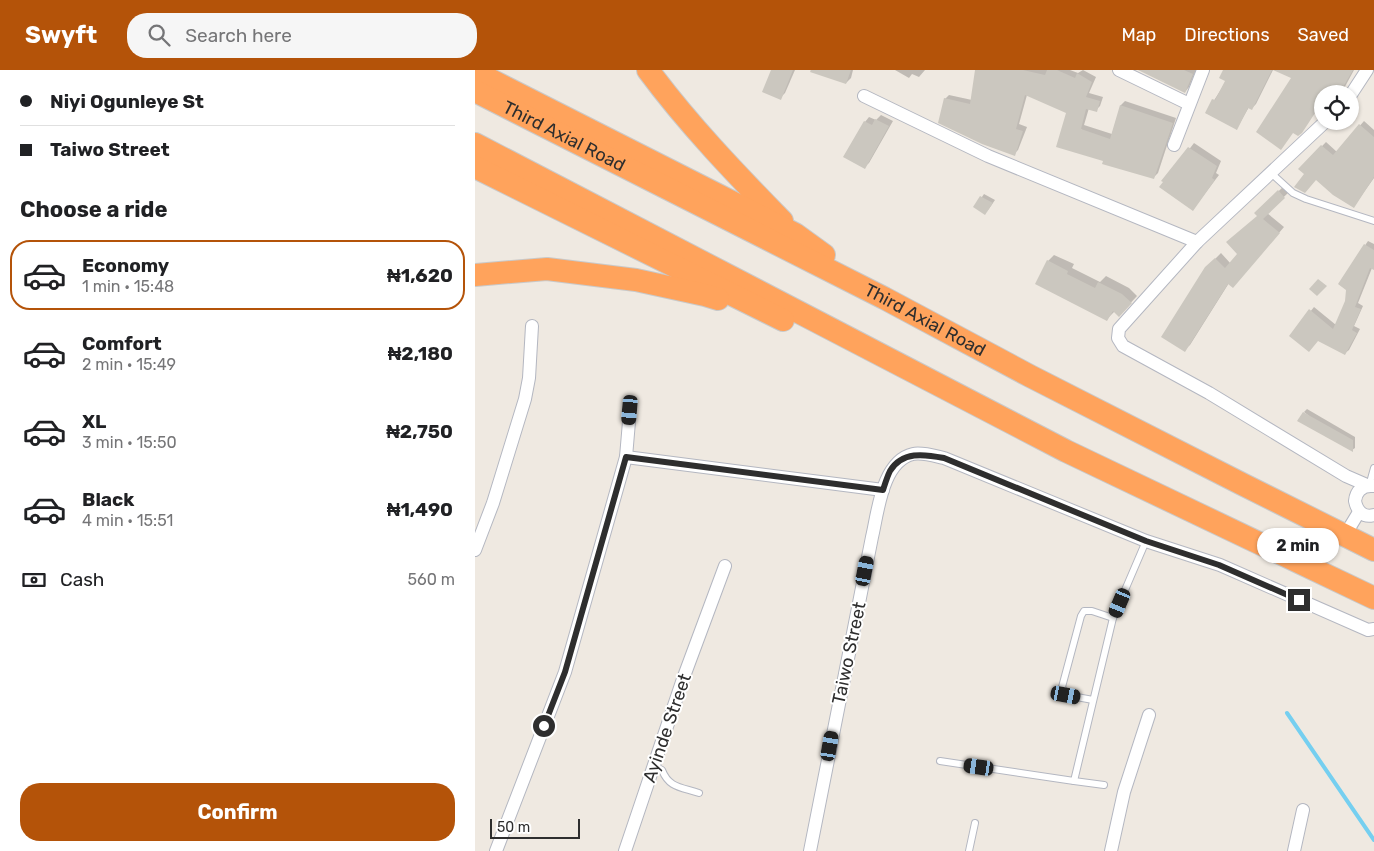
<!DOCTYPE html>
<html lang="en">
<head>
<meta charset="utf-8">
<style>
	body { margin:0; font-family:Rubik,sans-serif; background:#f6f6f6; color:#202124; height:100vh; display:flex; flex-direction:column; font-size:19px; white-space:nowrap }
	* { box-sizing:border-box; margin:0 }
	p { font-size:16px; color:#757577 }
	.icon { flex:none; width:28px; height:28px; fill:none; stroke:currentColor; stroke-width:2; stroke-linecap:round; stroke-linejoin:round }
	.map { position:relative; flex:1; overflow:hidden }
	.sheet { display:flex; flex-direction:column; background:#fff; width:475px }
	.sheet>* { flex:none }
	.banner { display:grid; align-content:center; height:110px; padding:0 20px; background:#fff }
	.fabs { position:absolute; left:839px; top:15px; display:grid; gap:10px }
	.fabs a { display:grid; place-items:center; width:45px; height:45px; border-radius:50%; background:#fff; box-shadow:0 1px 4px #0004; font-size:25px }
	.scale { position:absolute; left:15px; bottom:12px; width:90px; box-sizing:border-box; padding-left:5px; border:2px solid #2e2e2e; border-top:0; font-size:14px; line-height:18px; white-space:nowrap; color:#2e2e2e; -webkit-text-stroke:4px #fff; paint-order:stroke }
	.end { position:absolute; width:22px; height:22px; margin:-11px; border:6px solid #2e2e2e; background:#fff; box-shadow:0 0 0 2px #fff }
	.from { border-radius:50% }
	.bubble { position:absolute; height:35px; border-radius:18px; background:#fff; box-shadow:0 1px 4px #0004; font-size:16px; font-weight:700; line-height:35px; text-align:center }
	.car { position:absolute; width:15px; height:30px; margin:-15px -8px; border-radius:6px; box-shadow:0 0 4px 1px #0007; background:linear-gradient(#222 24%,#8ab4d8 0 40%,#222 0 76%,#8ab4d8 0 86%,#222 0) }
	.banner b { display:flex; align-items:center; gap:18px; height:48px; font-size:19px }
	.banner b+b { border-top:1px solid #e0e0e0 }
	.banner i { width:12px; height:12px; background:#202124 }
	ul { padding:0; list-style:none }
	li { display:flex; align-items:center; gap:15px; height:70px; margin:0 10px 8px; padding:0 10px; border:2px solid transparent; border-radius:20px }
	li div { flex:1 }
	li b { display:block; font-size:19px }
	li em { font-style:normal; font-weight:700 }
	li.selected { border-color:#b45309 }
	li>.icon { width:45px; height:45px; stroke-width:1.5 }
	h2 { padding:0 20px; font-size:22px; line-height:60px }
	.pay { display:flex; align-items:center; gap:12px; height:55px; padding:0 20px; font-size:19px }
	.pay p { margin-inline-start:auto }
	.action { display:flex; gap:10px; margin-top:auto; padding:10px 20px }
	.action a { flex:1; height:58px; border-radius:20px; background:#b45309; color:#fff; font-size:20px; font-weight:700; line-height:58px; text-align:center }
	header { display:flex; align-items:center; gap:30px; box-sizing:border-box; height:70px; padding:0 25px; background:#b45309; color:#fff }
	header strong { font-size:24px }
	nav { display:flex; gap:28px; margin-inline-start:auto; font-size:18px }
	.search { width:350px; height:45px; background:#f6f6f6; display:flex; align-items:center; gap:12px; box-sizing:border-box; padding:0 18px; border-radius:20px; color:#757577; font-size:19px }
	main { display:flex; flex:1; min-height:0 }
	.map>svg:first-child { display:block }
	.shadow { fill:#0003 }
	.lines { fill:none; stroke-linecap:round; stroke-linejoin:round }
	.stream { stroke:#75cff0; stroke-width:4 }
	.building { fill:#cbc7bf }
	.lane-casing { stroke:#b4b7c1; stroke-width:8 }
	.street-casing { stroke:#b4b7c1; stroke-width:14 }
	.highway-casing { stroke:#c9c9c9; stroke-width:24 }
	.lane { stroke:#fff; stroke-width:6 }
	.street { stroke:#fff; stroke-width:12 }
	.highway { stroke:#ffa35c; stroke-width:22 }
	.route { stroke:#2e2e2e; stroke-width:6 }
	.labels { text-anchor:middle; dominant-baseline:central; stroke-width:4; stroke-linejoin:round; paint-order:stroke }
	.street-label { font-size:18px; fill:#2e2e2e; stroke:#fff }
</style>
</head>
<body>
<header>
<strong>Swyft</strong>
<div class="search"><svg class="icon" aria-label="search" viewBox="0 0 24 24"><circle cx="10" cy="10" r="6"/><path d="M15 15l6 6"/></svg>Search here</div>
<nav><a>Map</a><a>Directions</a><a>Saved</a></nav>
</header>
<main>
<section class="sheet">
<div class="banner">
<b><i class="from"></i>Niyi Ogunleye St</b>
<b><i></i>Taiwo Street</b>
</div>
<h2>Choose a ride</h2>
<ul>
<li class="selected"><svg class="icon" aria-label="car" viewBox="0 0 24 24"><path d="M5 17H2v-5l4-1 3-4h7l3 4 3 1v5h-3M9 17h6M6 11h13"/><circle cx="7" cy="17" r="2"/><circle cx="17" cy="17" r="2"/></svg><div><b>Economy</b><p>1 min · 15:48</p></div><em>₦1,620</em></li>
<li><svg class="icon" aria-label="car" viewBox="0 0 24 24"><path d="M5 17H2v-5l4-1 3-4h7l3 4 3 1v5h-3M9 17h6M6 11h13"/><circle cx="7" cy="17" r="2"/><circle cx="17" cy="17" r="2"/></svg><div><b>Comfort</b><p>2 min · 15:49</p></div><em>₦2,180</em></li>
<li><svg class="icon" aria-label="car" viewBox="0 0 24 24"><path d="M5 17H2v-5l4-1 3-4h7l3 4 3 1v5h-3M9 17h6M6 11h13"/><circle cx="7" cy="17" r="2"/><circle cx="17" cy="17" r="2"/></svg><div><b>XL</b><p>3 min · 15:50</p></div><em>₦2,750</em></li>
<li><svg class="icon" aria-label="car" viewBox="0 0 24 24"><path d="M5 17H2v-5l4-1 3-4h7l3 4 3 1v5h-3M9 17h6M6 11h13"/><circle cx="7" cy="17" r="2"/><circle cx="17" cy="17" r="2"/></svg><div><b>Black</b><p>4 min · 15:51</p></div><em>₦1,490</em></li>
</ul>
<div class="pay"><svg class="icon" aria-label="cash" viewBox="0 0 24 24"><path d="M3 7h18v10H3z"/><circle cx="12" cy="12" r="2"/></svg>Cash<p>560 m</p></div>
<div class="action"><a>Confirm</a></div>
</section>
<div class="map">
<svg width="899" height="781" viewBox="0 0 899 781">
	<rect width="100%" height="100%" fill="#efe9e1"/>
	<g class="shadow">
		<polygon points="297,0 320,0 310,23 305,28"/>
		<polygon points="335,0 378,0 376,8 371,13"/>
		<polygon points="420,0 450,0 444,7 437,4 434,8"/>
		<polygon points="502,0 595,0 603,3 608,0 621,7 614,23 628,27 625,36 621,40 614,38 609,55 637,64 646,35 650,31 701,48 683,103 679,107 630,90 593,42 552,25 544,54 552,57 543,80 539,84 470,29 474,25 497,30"/>
		<polygon points="665,0 721,0 714,17 710,22"/>
		<polygon points="750,0 798,0 781,34 776,39 774,37 761,60 761,58 731,43 752,10"/>
		<polygon points="802,0 879,0 866,24 848,24"/>
		<polygon points="406,45 418,51 394,93 389,97 390,52 394,47 401,50"/>
		<polygon points="889,51 899,60 899,108 879,136 842,109 831,104 825,99 851,72 862,82"/>
		<polygon points="719,73 746,91 741,103 744,105 718,139 690,111"/>
		<polygon points="809,116 814,122 792,143 809,157 763,211 754,213 715,275 709,280 731,198 746,183 756,194 764,184 783,145 781,143"/>
		<polygon points="509,124 520,130 513,140 500,137"/>
		<polygon points="893,171 899,174 899,197 897,198 883,233 888,236 879,256 885,259 874,280 870,283 843,269 816,266 839,237 861,255 871,232 872,220 864,214"/>
		<polygon points="579,185 599,194 597,198 625,212 631,206 654,218 662,226 650,239 640,241 632,249 562,213 573,191"/>
		<polygon points="832,339 880,367 880,378 877,380 829,342"/>
	</g>
	<g class="lines">
		<polyline class="stream" points="812,643 899,770"/>
	</g>
	<g class="building">
		<polygon points="296,0 318,0 306,30 287,22"/>
		<polygon points="336,0 376,0 371,14 335,2"/>
		<polygon points="500,0 548,0 570,5 572,0 582,0 600,8 602,3 617,12 611,27 625,31 622,42 611,39 606,59 635,69 645,35 698,53 679,109 627,94 628,91 581,77 591,43 550,25 541,59 548,61 540,86 507,74 463,53 469,28 495,34"/>
		<polygon points="663,0 709,0 718,4 710,23"/>
		<polygon points="748,0 797,0 777,40 773,38 762,60 730,43 737,29 740,30 750,11 744,8"/>
		<polygon points="798,0 878,0 864,24 848,24 848,44 844,46 840,43 827,63 823,66 818,63 806,80 781,62 816,8"/>
		<polygon points="400,49 414,56 390,99 368,87 389,51 397,55"/>
		<polygon points="884,54 899,67 899,107 879,138 858,125 841,110 830,123 819,117 829,104 823,99 846,75 858,85"/>
		<polygon points="713,77 742,96 737,108 740,110 718,141 684,117 688,112 686,111"/>
		<polygon points="803,120 810,128 788,149 805,163 758,218 753,214 710,282 686,267 730,197 740,188 750,198 762,184 751,172 782,146 779,143"/>
		<polygon points="505,126 518,133 510,145 498,137"/>
		<polygon points="889,174 899,180 899,200 895,198 880,237 886,239 877,260 882,263 870,285 843,271 834,282 814,266 834,239 858,259 870,231 871,220 863,214"/>
		<polygon points="572,190 593,201 592,204 620,218 623,212 647,224 657,233 644,247 638,241 632,251 560,214"/>
		<polygon points="843,209 852,216 842,226 834,219"/>
		<polygon points="828,342 878,370 878,382 822,351"/>
	</g>
	<g class="lines">
		<defs>
			<g id="lane">
				<polyline points="796,103 818,123 831,129 899,151"/>
				<polyline points="894,416 899,398"/>
				<polyline points="618,630 591,625 587,617 606,546 609,541 617,541 638,548"/>
				<polyline points="465,691 599,711 638,548 671,471"/>
				<path d="M179 696 187 700C194 718 206 717 224 723"/>
				<polyline points="599,711 629,715"/>
				<polyline points="494,781 500,753"/>
			</g>
			<g id="street">
				<polyline points="644,0 714,34"/>
				<polyline points="389,26 513,86 722,172"/>
				<polyline points="875,26 892,0"/>
				<polyline points="851,51 722,172 644,259 643,268 648,276 734,323 871,406 894,416"/>
				<polyline points="699,75 728,0"/>
				<polyline points="151,387 408,420"/>
				<path d="M898 416C887 415 881 421 880 431 882 441 888 448 899 445"/>
				<polyline points="870,465 884,442"/>
				<polyline points="0,480 18,433 50,329 54,308 57,256"/>
				<polyline points="21,781 90,602 151,387 155,340"/>
				<polyline points="150,781 208,609 250,496"/>
				<path d="M335 781 397 467C403 442 407 391 438 384 447 382 460 386 469 388L671 471 745 495 893 560 899 559"/>
				<polyline points="636,781 649,722 674,645"/>
				<polyline points="819,781 828,740"/>
			</g>
			<g id="highway">
				<path d="M173 0C213 54 260 103 307 151"/>
				<polyline points="0,2 320,164 349,185"/>
				<path id="s1" d="M0 21 409 228 555 306 767 414 899 480"/>
				<polyline points="0,74 591,381 899,528"/>
				<polyline points="0,97 308,250"/>
				<polyline points="0,205 72,199 161,210 230,225 243,229"/>
			</g>
		</defs>
		<use href="#lane" class="lane-casing"/>
		<use href="#street" class="street-casing"/>
		<use href="#highway" class="highway-casing"/>
		<use href="#lane" class="lane"/>
		<use href="#street" class="street"/>
		<use href="#highway" class="highway"/>
	</g>
	<g class="lines">
		<path class="route" d="M69 656 90 602 151 387 408 420C410 414 412 407 415 401 427 381 449 384 469 388L671 471 744 495 824 530"/>
	</g>
	<g class="labels">
		<g class="street-label">
			<text stroke="none"><textPath href="#s1" startOffset="100">Third Axial Road</textPath></text>
			<text stroke="none"><textPath href="#s1" startOffset="505">Third Axial Road</textPath></text>
			<text transform="translate(374 583) rotate(-78)">Taiwo Street</text>
			<text transform="translate(192 658) rotate(-71)">Ayinde Street</text>
		</g>
	</g>
</svg>
<div class="fabs">
<a><svg class="icon" aria-label="locate" viewBox="0 0 24 24"><circle cx="12" cy="12" r="6"/><path d="M12 2v4M12 18v4M2 12h4M18 12h4"/></svg></a>
</div>
<div class="scale">50 m</div>
<i class="end from" style="left:69px;top:656px"></i>
<i class="end" style="left:824px;top:530px"></i>
<div class="bubble" style="left:782px;top:458px;width:82px">2 min</div>
<i class="car" style="left:155px;top:340px;rotate:185deg"></i>
<i class="car" style="left:390px;top:501px;rotate:11deg"></i>
<i class="car" style="left:645px;top:533px;rotate:203deg"></i>
<i class="car" style="left:591px;top:625px;rotate:101deg"></i>
<i class="car" style="left:355px;top:676px;rotate:10deg"></i>
<i class="car" style="left:504px;top:697px;rotate:278deg"></i>
</div>
</main>
</body>
</html>
